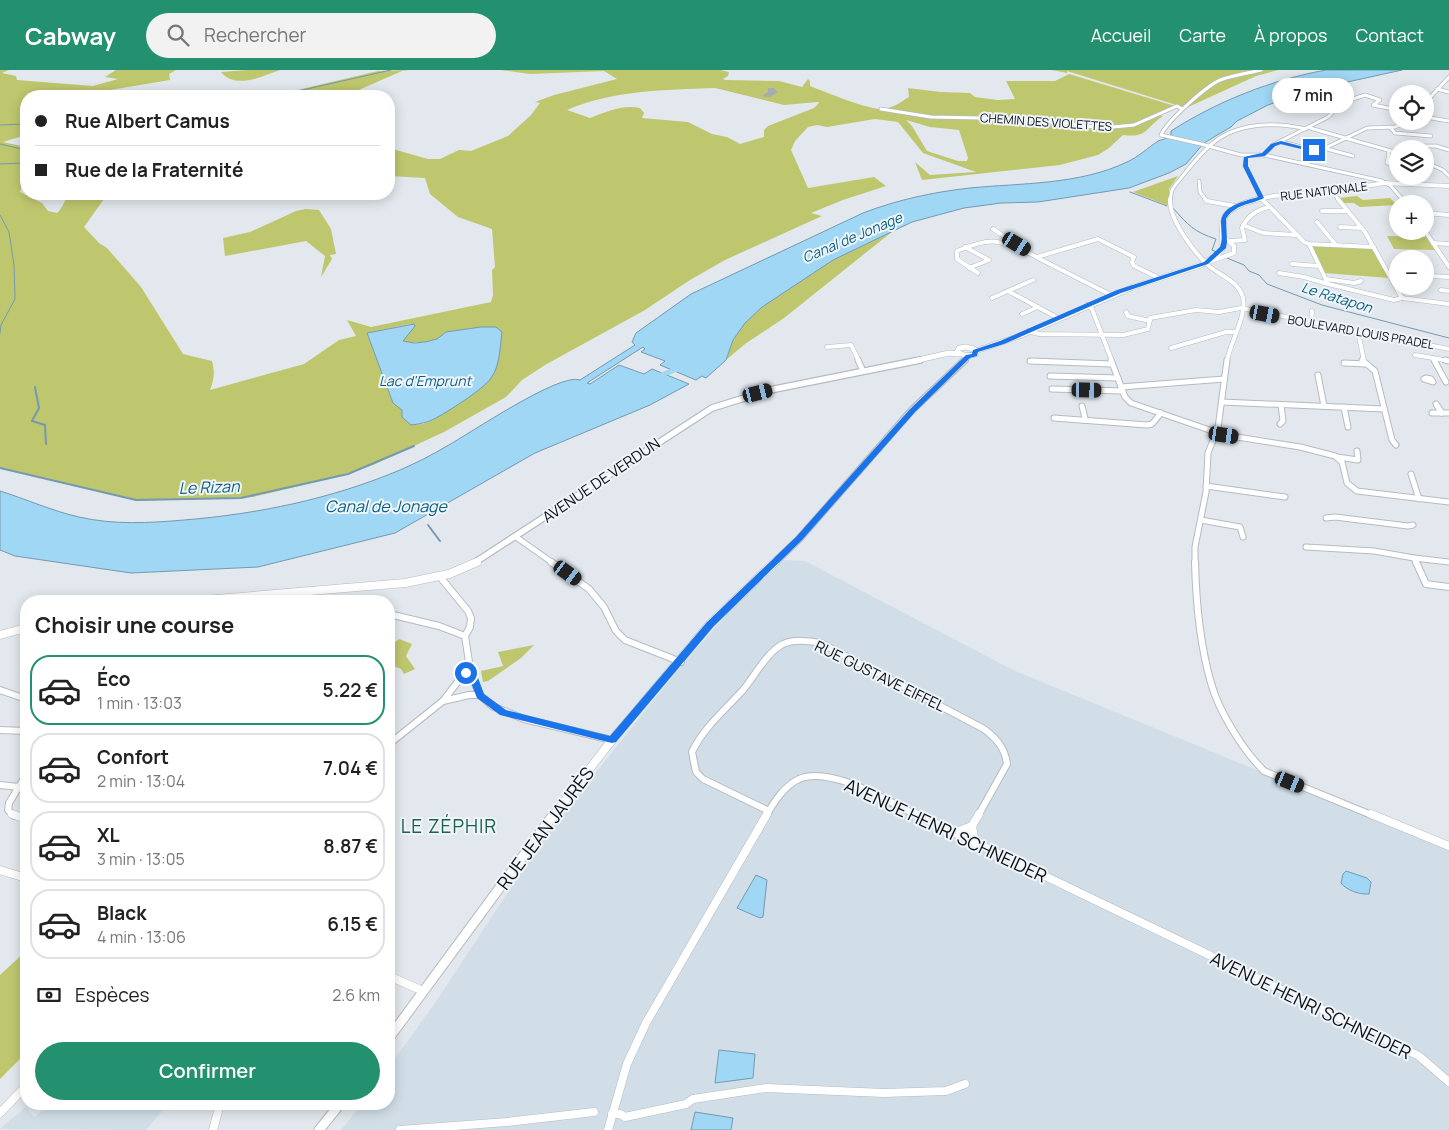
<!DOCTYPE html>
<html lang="fr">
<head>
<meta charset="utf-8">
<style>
	body { margin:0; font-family:Manrope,sans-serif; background:#f2f2f2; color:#222; height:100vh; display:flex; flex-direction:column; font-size:19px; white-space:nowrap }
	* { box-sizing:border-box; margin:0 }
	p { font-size:16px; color:#767676 }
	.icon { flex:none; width:28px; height:28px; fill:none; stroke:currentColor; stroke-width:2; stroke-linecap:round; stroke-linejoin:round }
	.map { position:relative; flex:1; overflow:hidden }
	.panel { position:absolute; left:20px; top:525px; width:375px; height:515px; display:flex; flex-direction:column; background:#fff; border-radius:20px; box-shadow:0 2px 12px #0003 }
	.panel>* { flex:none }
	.guide { position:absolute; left:20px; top:20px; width:375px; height:110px; border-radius:20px; box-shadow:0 2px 12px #0003; display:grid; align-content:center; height:110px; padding:0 15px; background:#fff }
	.controls { position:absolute; left:1389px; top:15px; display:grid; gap:10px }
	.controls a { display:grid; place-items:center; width:45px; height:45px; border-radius:50%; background:#fff; box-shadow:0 2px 12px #0003; font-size:25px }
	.end { position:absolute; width:22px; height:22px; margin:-11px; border:6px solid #1a73e8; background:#fff; box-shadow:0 0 0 2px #fff }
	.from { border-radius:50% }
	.bubble { position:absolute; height:35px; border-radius:18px; background:#fff; box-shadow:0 2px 12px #0003; font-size:16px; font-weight:600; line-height:35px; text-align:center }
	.car { position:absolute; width:15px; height:30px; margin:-15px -8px; border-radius:6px; box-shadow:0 0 4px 1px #0007; background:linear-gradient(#222 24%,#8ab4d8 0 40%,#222 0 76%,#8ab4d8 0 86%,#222 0) }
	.guide b { display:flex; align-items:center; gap:18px; height:48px; font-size:19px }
	.guide b+b { border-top:1px solid #e0e0e0 }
	.guide i { width:12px; height:12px; background:#222 }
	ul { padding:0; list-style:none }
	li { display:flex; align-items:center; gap:15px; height:70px; margin:0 10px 8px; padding:0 5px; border:2px solid #e0e0e0; border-radius:20px }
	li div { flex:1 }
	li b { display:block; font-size:19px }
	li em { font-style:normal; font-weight:600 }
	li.current { border-color:#23906f }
	li>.icon { width:45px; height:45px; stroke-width:1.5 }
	h2 { padding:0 15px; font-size:22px; line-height:60px }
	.pay { display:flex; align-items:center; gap:12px; height:55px; padding:0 15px; font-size:19px }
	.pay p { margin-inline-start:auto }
	.cta { display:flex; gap:10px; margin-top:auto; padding:10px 15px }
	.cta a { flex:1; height:58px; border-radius:30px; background:#23906f; color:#fff; font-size:20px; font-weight:600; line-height:58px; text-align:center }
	header { display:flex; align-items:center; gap:30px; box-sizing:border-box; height:70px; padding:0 25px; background:#23906f; color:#fff }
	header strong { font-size:24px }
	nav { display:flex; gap:28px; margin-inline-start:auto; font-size:18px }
	.search { width:350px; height:45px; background:#f2f2f2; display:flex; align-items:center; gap:12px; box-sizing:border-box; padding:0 18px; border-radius:28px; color:#767676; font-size:19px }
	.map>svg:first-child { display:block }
	.built { fill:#d1dee8 }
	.green { fill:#bfc76e; fill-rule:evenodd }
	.water { fill:#9fd7f5; stroke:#739ab0 }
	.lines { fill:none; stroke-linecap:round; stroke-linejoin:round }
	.stream-far1 { stroke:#739ab0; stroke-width:1 }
	.stream { stroke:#739ab0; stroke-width:2 }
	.canal { stroke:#9fd7f5; stroke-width:5 }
	.taxiway { fill:#a6acb0; fill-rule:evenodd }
	.minor-far4-casing { stroke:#b5bbc1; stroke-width:4.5 }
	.minor-far3-casing { stroke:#b5bbc1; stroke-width:5 }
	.minor-far2-casing { stroke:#b5bbc1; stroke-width:7 }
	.minor-far1-casing { stroke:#b5bbc1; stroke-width:8 }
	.minor-casing { stroke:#b5bbc1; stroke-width:9 }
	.major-far4-casing { stroke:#b5bbc1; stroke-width:5 }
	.major-far3-casing { stroke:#b5bbc1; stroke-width:6 }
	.major-far2-casing { stroke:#b5bbc1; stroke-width:8 }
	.major-far1-casing { stroke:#b5bbc1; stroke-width:9 }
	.major-casing { stroke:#b5bbc1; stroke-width:11 }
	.minor-far4 { stroke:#fff; stroke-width:3 }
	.minor-far3 { stroke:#fff; stroke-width:4 }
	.minor-far2 { stroke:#fff; stroke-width:5 }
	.minor-far1 { stroke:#fff; stroke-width:6 }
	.minor { stroke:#fff; stroke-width:8 }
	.major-far4 { stroke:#fff; stroke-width:4 }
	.major-far3 { stroke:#fff; stroke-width:5 }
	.major-far2 { stroke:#fff; stroke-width:5.5 }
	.major-far1 { stroke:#fff; stroke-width:8 }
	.major { stroke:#fff; stroke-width:9 }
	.route { fill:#1a73e8 }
	.labels { text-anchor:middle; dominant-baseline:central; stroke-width:4; stroke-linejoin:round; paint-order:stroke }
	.far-street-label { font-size:12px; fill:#0b0d0f; stroke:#eff5fb }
	.far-water-label { font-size:14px; font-style:italic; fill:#0a5f7f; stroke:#eff5fb }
	.street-label { font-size:15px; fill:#0b0d0f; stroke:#eff5fb }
	.water-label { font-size:16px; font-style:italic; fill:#0a5f7f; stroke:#eff5fb }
	.near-street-label { font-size:18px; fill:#0b0d0f; stroke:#eff5fb }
	.near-neighbourhood-label { font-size:19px; letter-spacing:1px; fill:#1a624c; stroke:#eff5fb }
</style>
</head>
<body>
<header>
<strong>Cabway</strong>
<div class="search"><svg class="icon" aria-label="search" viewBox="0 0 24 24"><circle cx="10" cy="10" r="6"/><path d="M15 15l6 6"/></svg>Rechercher</div>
<nav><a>Accueil</a><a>Carte</a><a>À propos</a><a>Contact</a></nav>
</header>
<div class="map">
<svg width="1449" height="1060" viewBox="0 0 1449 1060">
	<rect width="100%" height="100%" fill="#e2e8ed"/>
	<g class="built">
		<polygon points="783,490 805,491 1013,600 1449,779 1449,1060 341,1060 362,1034 389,1034 389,997 437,930 543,769 680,597 729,542"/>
		<polygon points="52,1034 99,1034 98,1038 110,1036 111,1034 168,1034 146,1060 0,1059 26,1037 34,1047"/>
	</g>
	<g class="green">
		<path d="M0 0H9L2 3 16 6 17 10 93 16 118 9 105 7 116 0H176L169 4 170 10 74 26H26V65L3 72 26 77V103L20 122 42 133 48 141 57 143C64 136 64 130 70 124H122L104 129 84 157 99 173 107 178 141 217 183 284 212 291C215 302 214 310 210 320L304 294 339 270 356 266 347 250 371 257 491 232 493 225 492 200 495 197 492 159 458 147 430 124 425 108 389 106V78L428 89H440L459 80 471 81 508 66 531 45 540 33 535 32 554 25 617 9 604 1 530 4 500 0H720L729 2 728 6 723 9 725 10 779 11 802 17 808 9 810 11V16C826 22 870 41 885 39 894 37 901 32 909 27L908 18 899 17 941 22 970 23 975 27 998 30 1015 29 1006 11H1055L1069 4 1175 36 1156 44 1163 46C1145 58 1148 68 1123 65L1109 78 1098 85 1060 95 922 110 915 92 930 105 976 102 923 83 898 52 875 49 827 57 817 55 808 57 795 71 791 80 808 118 874 107 886 116 843 130 811 143 822 146 725 190 690 210 645 240 545 295 522 310 506 327 444 362 373 395 329 409 253 427 138 431 0 398ZM715 18 784 35 818 32 819 33 814 38 768 56 764 60V67L740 74 727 67 712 64 688 52 642 48 644 43 640 38C623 34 605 42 590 48L567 40C612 20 666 20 715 18ZM906 50 930 57 959 60 968 88 967 91H958L927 81 912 56ZM410 254 415 256 402 271 405 272H425L437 269 446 262 481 257H496L502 262 498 288 435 349 423 354 411 355 402 340 393 333 367 263Z"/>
		<path d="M247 0H280C262 6 236 20 221 2Z"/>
		<polygon points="409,0 402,1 345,26 272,26 378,1"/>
		<polygon points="1052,0 1278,0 1256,6 1186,38 1067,1 1067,3"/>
		<polygon points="1178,106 1169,119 1169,136 1133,122"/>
		<polygon points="1357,126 1363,130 1390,128 1397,135 1360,137 1354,133 1343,133 1339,128"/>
		<polygon points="306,139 319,140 331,159 336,184 330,185 332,189 321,207 325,186 306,171 225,186 223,168 250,162 296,141"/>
		<polygon points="893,161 784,248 745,274 726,290 733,270 745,253 762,237 833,190"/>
		<polygon points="1387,166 1426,167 1435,180 1394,179"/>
		<polygon points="1311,175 1373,179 1389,208 1324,203"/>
		<polygon points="399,569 412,574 406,586 415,599 404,604 401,599 389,594 389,572 393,574"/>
		<polygon points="534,575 521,588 488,611 483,612 481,601 503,596 498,582"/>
		<polygon points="26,881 26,983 0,1009 0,905"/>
	</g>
	<g class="water">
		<path d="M1326 0H1402L1311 20 1268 35 1237 51 1231 57 1204 73 1186 94 1169 103 1129 118 1038 132 1001 133 964 138 912 152 833 190 762 237 745 253 733 270 726 290 706 308 702 306 696 310 660 295 665 291 641 282 645 279 643 277 587 313 590 314 619 295 644 304 652 299 689 314 650 335 535 383 395 463 258 497 131 503 15 486 0 480V421C26 429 52 441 79 447 114 455 149 453 184 450 258 444 331 429 400 400 416 393 432 385 447 376 469 364 560 302 580 310L635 275 632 272 636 263 691 224 863 143C897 130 933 122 970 118 1021 113 1079 115 1127 92 1138 87 1148 78 1158 71 1163 69 1167 69 1171 65V61C1218 31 1271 10 1326 0Z"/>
		<path d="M414 254 415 256 403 271 414 273 425 272 437 269 446 262 481 257H496L502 262C500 277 500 296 491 308 484 319 446 343 434 349 426 353 419 354 411 355L402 347V340L393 333 367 263Z"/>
		<path d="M1346 801 1367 808 1371 812 1369 824C1360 825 1346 820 1341 813L1343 804Z"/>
		<polygon points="756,805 767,810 763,847 760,848 737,838"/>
		<polygon points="719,980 755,984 753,1008 715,1013"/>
		<polygon points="695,1042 733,1048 731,1060 691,1060"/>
	</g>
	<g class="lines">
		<g class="stream-far1">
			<polyline points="276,26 391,0"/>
			<polyline points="0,55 26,54"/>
			<polyline points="0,74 26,80"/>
			<polyline points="0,94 24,93"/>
			<polyline points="1130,122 1167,136"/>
			<path d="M1173 138C1188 155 1194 162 1216 169L1212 180 1216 182"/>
			<polyline points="0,145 9,162 14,195 15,229 1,255 0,263"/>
			<polyline points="1227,188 1244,195 1249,201 1259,205 1267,214 1322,235 1449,268"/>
		</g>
		<g class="stream">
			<polyline points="35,317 39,338 32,351 45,355 46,374"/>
			<polyline points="0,398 136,430 241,428 348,404 414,376"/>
			<polyline points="428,455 440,471"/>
		</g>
		<polyline class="canal" points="658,306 678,299"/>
		<polygon class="taxiway" points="768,18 774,18 778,22 770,27 764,27 763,25 768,22"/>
		<defs>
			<g id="minor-far4">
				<path d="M1261 0C1249 3 1235 5 1223 9 1209 13 1167 51 1161 65L1201 74 1241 85H1264L1382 111 1391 116 1403 130"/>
				<polyline points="1437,19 1449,22"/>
				<polyline points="1353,29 1365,25 1380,30 1373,35 1398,40"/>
				<polyline points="1425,33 1449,7"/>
				<polyline points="881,39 931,47 1028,49 1103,58 1134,55 1177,36 1182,39"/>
				<polyline points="1425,47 1449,51"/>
				<polyline points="1390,57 1395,63 1431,66"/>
				<polyline points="1310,58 1398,83"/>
				<polyline points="1281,72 1319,81 1367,58 1395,57 1409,51"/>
				<polyline points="1420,76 1436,76 1449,80"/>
				<polyline points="1327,79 1353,86"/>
				<polyline points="1264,85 1273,75 1328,47 1332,43 1322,36"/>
				<polyline points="1246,87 1245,96 1263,130"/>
				<polygon points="1388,89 1394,92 1394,94 1387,93"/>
				<polyline points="1388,89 1389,81"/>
				<polyline points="1425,92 1443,100 1449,106"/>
				<polyline points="1199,111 1200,122 1206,130"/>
				<polyline points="1333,122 1339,130"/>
				<path d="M1170 130 1172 120 1176 114C1188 100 1199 84 1213 73 1238 52 1276 52 1306 59"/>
			</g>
			<g id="minor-far3">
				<path d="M1170 129C1169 150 1195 184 1210 197 1222 206 1239 212 1243 228 1247 245 1230 273 1227 291"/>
				<polyline points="1205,129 1207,131 1235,136"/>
				<polyline points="1262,129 1304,172 1309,174 1374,177"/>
				<polyline points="1338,129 1365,162 1402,228"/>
				<polyline points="1402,129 1406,134"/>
				<polyline points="1322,141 1348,141"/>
				<polyline points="1425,143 1449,145"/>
				<polyline points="1317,152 1336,175"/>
				<polyline points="1243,155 1263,163 1297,165"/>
				<polyline points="1340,157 1362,158"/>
				<polyline points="993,159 1016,174"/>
				<polyline points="1425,161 1449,197"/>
				<path d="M1231 171 1245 170 1242 158C1247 146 1256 140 1269 137"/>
				<polyline points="1433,173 1449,174"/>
				<polyline points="965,177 989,190 969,198"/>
				<polyline points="1036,187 1111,225"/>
				<polyline points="1208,192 1234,183 1234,176 1224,167"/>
				<polyline points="1292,194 1319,196"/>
				<polyline points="1425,201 1430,206 1449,207"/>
				<path d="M978 203 957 189V181C995 165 1002 171 1037 187L1098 169 1134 187 1132 192 1134 196 1159 208"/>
				<polyline points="1279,203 1304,207 1328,214 1309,174"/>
				<polyline points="1326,209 1354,213 1361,211"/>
				<polyline points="1328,214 1394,230 1402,228"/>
				<polyline points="1441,220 1449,221"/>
				<polyline points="1008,221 1058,248"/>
				<polyline points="992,228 1033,210"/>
				<polyline points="1402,228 1449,234"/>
				<polyline points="1087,235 1092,239 1112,291"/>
				<polyline points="1126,242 1128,246 1150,251"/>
				<polyline points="1022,244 1038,237"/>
				<polyline points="1311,253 1312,241"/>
				<polyline points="1028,261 1039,264 1123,265 1148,259 1150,248 1196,240 1219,242 1241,238 1449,279"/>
				<polyline points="1358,262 1364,291"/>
				<polyline points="827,277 851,275 859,291"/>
				<polyline points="1171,278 1226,262 1235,262"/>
				<polyline points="1415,285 1433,288"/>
				<polyline points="1030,291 1043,291"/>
				<polyline points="1435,291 1433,288 1449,291"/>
			</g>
			<g id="minor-far2">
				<polyline points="858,290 863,301"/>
				<polyline points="1111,290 1125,327 1131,333 1224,365 1300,377 1335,386 1342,392 1347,413 1357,421 1449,432"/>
				<polyline points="1362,290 1375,301 1392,370 1396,375"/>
				<polyline points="1434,290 1446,312"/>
				<polyline points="1445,290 1449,291"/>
				<polyline points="1030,291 1112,294"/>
				<polyline points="1344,293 1366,294"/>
				<polyline points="1318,305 1324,336"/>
				<polyline points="1050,306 1118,308"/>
				<polygon points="1426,308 1431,309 1433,312 1424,309"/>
				<polyline points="1121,317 1224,309"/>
				<polyline points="1052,319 1123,321"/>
				<polyline points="1222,332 1384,339"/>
				<polyline points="1436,334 1442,343"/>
				<polyline points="1082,336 1085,348 1083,350"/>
				<polyline points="1344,337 1348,357"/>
				<polyline points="1432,343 1449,343"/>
				<polyline points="1054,348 1147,355 1152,354 1161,343"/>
				<polyline points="1280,354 1283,351 1281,335"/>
				<polyline points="1337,387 1358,390 1357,381"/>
				<polyline points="1411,404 1419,429"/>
				<polyline points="1206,416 1285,427"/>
				<polyline points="1326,448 1335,447 1408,456 1413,455"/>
				<polyline points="1201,450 1240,457 1243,467"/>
				<polyline points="516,467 553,493"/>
				<polyline points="1306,477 1374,481 1414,488"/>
				<polyline points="1195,493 1195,477 1206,422 1208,383 1218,358 1227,290"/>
				<polyline points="1416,493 1414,488 1449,492"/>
			</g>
			<g id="minor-far1">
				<polyline points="551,492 589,519 604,537 616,561 625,570 681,592"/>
				<path d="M1195 492C1196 532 1200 575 1211 613 1219 642 1243 680 1264 701L1374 746"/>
				<polyline points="1416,492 1426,514 1449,517"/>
				<polyline points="441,508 468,541 471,548 470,557 465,566 471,605 480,625 492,636 524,649 612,670"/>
				<polyline points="293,524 293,531"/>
				<polyline points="389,544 439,556 465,566"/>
				<polyline points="25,592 26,590"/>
				<polyline points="0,620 26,629"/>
				<polyline points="443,631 469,625 480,625"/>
				<polyline points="0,660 26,661"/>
				<polyline points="389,674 443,631 469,597"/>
				<polyline points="0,715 19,717"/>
				<path d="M769 741 703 709 696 702 692 682C704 657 725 640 743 620 755 606 766 583 783 574 795 569 809 571 821 573L984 659C997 669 1005 678 1007 694L978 746"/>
				<polyline points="14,746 8,740 9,733 26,705"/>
				<path d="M766 746C774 732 784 716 799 709 831 695 889 732 918 746"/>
			</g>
			<g id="minor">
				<polyline points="12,744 26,749"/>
				<polyline points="916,744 1419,986 1449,1012"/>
				<polyline points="1371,744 1449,776"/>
				<polyline points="972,756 979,744"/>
				<polyline points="972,756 975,773"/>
				<polyline points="954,763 972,756"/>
				<polyline points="0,800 26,808"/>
				<polyline points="389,906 423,921"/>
				<polyline points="0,1043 26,1016"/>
				<polyline points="612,1044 620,1044 625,1047 686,1034 693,1029 766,1018 884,1023 946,1021 965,1014"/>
				<polyline points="213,1060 220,1034"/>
				<polyline points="400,1060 507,1052 594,1042"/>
				<polyline points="608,1060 627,994 646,953 767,744"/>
			</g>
			<polyline id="major-far4" points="1254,130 1273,126 1331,122 1384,113 1449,116"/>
			<g id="major-far3">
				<polygon points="966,277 974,279 976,284 966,286 957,282 959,278"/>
				<path d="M976 281 1022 265 1133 217 1201 195 1217 185 1223 178C1223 170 1221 157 1224 149 1228 137 1247 132 1258 129"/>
				<polyline points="914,291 949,283 958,284"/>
				<polyline points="963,291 968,287"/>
			</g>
			<g id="major-far2">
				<polyline points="474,493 712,338 770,320 920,290"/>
				<polyline points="774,493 799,469 912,340 965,290"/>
			</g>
			<g id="major-far1">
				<polyline points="193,531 405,513 449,504 477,492"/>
				<polyline points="241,531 258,529"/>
				<polyline points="0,565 26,558"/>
				<polyline points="553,746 612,670 710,554 775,492"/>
			</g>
			<g id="major">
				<polyline points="389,968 554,744"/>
				<polyline points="319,1060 340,1034"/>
			</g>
		</defs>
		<use href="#minor-far4" class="minor-far4-casing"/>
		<use href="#minor-far3" class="minor-far3-casing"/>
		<use href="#minor-far2" class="minor-far2-casing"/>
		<use href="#minor-far1" class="minor-far1-casing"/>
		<use href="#minor" class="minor-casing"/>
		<use href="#major-far4" class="major-far4-casing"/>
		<use href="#major-far3" class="major-far3-casing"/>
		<use href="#major-far2" class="major-far2-casing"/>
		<use href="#major-far1" class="major-far1-casing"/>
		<use href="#major" class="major-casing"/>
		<use href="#minor-far4" class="minor-far4"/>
		<use href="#minor-far3" class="minor-far3"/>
		<use href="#minor-far2" class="minor-far2"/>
		<use href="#minor-far1" class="minor-far1"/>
		<use href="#minor" class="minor"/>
		<use href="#major-far4" class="major-far4"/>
		<use href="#major-far3" class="major-far3"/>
		<use href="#major-far2" class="major-far2"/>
		<use href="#major-far1" class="major-far1"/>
		<use href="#major" class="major"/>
	</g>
	<path class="route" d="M1281 71 1316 80 1314 82 1281 74 1275 76 1265 86 1248 88V96L1264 128C1250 135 1235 134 1226 149L1227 172 1226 178 1208 194 1121 223 1004 274 978 282 977 286 970 288 915 342 802 470 713 557 616 672 612 673 500 645 477 628 468 605H462L461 603 466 595 469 594 474 597 484 624 506 640 610 666 707 552 796 467 910 339 966 285 972 284 973 280 1000 271 1117 220 1204 192 1220 177C1223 169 1221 161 1221 153 1221 135 1246 131 1258 127L1243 96 1244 87 1262 83 1271 74Z"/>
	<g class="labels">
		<g class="far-street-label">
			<text transform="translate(1046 52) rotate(4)">CHEMIN DES VIOLETTES</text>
			<text transform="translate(1324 121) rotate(-7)">RUE NATIONALE</text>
			<text transform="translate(1361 262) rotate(10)">BOULEVARD LOUIS PRADEL</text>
		</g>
		<g class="far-water-label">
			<text transform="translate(852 167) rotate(-23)">Canal de Jonage</text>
			<text transform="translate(1337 227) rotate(17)">Le Ratapon</text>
			<text x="425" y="310">Lac d'Emprunt</text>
		</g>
		<g class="street-label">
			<text transform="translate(601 410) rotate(-34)">AVENUE DE VERDUN</text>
			<text transform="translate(880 606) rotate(26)">RUE GUSTAVE EIFFEL</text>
		</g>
		<g class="water-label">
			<text transform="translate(209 417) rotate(-2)">Le Rizan</text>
			<text x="386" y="436">Canal de Jonage</text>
		</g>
		<g class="near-street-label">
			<text transform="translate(545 758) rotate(-53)">RUE JEAN JAURÈS</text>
			<text transform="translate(946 760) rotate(25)">AVENUE HENRI SCHNEIDER</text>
			<text transform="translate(1311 935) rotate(26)">AVENUE HENRI SCHNEIDER</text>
		</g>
		<g class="near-neighbourhood-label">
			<text x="449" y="756">LE ZÉPHIR</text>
		</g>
	</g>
</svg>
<div class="controls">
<a><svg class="icon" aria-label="locate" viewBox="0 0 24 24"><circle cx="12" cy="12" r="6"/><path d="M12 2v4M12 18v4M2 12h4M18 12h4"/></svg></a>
<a><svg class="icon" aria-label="layers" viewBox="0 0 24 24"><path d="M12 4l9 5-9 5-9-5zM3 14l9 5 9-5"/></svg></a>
<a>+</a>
<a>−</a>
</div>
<i class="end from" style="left:466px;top:603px"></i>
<i class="end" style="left:1314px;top:80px"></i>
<div class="bubble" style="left:1272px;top:8px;width:82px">7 min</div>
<i class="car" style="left:1017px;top:174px;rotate:121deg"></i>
<i class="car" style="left:1265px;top:244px;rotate:101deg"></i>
<i class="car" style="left:1087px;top:320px;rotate:91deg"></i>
<i class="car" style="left:758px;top:323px;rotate:76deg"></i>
<i class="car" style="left:1224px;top:365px;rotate:99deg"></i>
<i class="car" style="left:568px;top:503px;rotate:126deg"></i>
<i class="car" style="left:1290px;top:712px;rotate:112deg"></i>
<div class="guide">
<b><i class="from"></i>Rue Albert Camus</b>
<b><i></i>Rue de la Fraternité</b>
</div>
<section class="panel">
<h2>Choisir une course</h2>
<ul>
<li class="current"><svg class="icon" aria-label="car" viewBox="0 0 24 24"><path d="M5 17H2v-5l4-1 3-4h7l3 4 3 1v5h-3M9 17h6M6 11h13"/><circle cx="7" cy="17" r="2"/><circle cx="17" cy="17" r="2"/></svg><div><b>Éco</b><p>1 min · 13:03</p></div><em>5.22 €</em></li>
<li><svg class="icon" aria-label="car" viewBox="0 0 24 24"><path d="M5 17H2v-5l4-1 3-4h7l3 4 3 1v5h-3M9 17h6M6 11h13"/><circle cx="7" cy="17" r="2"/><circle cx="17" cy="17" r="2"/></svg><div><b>Confort</b><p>2 min · 13:04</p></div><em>7.04 €</em></li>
<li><svg class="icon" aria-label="car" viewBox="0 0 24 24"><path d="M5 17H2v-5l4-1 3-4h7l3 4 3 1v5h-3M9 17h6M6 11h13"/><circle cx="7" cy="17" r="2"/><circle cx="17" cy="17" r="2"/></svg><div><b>XL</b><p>3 min · 13:05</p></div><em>8.87 €</em></li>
<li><svg class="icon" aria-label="car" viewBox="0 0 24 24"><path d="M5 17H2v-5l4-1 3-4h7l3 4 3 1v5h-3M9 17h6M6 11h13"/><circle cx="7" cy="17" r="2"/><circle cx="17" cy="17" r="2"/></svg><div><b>Black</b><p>4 min · 13:06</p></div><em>6.15 €</em></li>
</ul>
<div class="pay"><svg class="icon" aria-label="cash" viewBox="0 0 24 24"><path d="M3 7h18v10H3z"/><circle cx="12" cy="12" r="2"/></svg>Espèces<p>2.6 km</p></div>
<div class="cta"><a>Confirmer</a></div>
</section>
</div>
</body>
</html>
